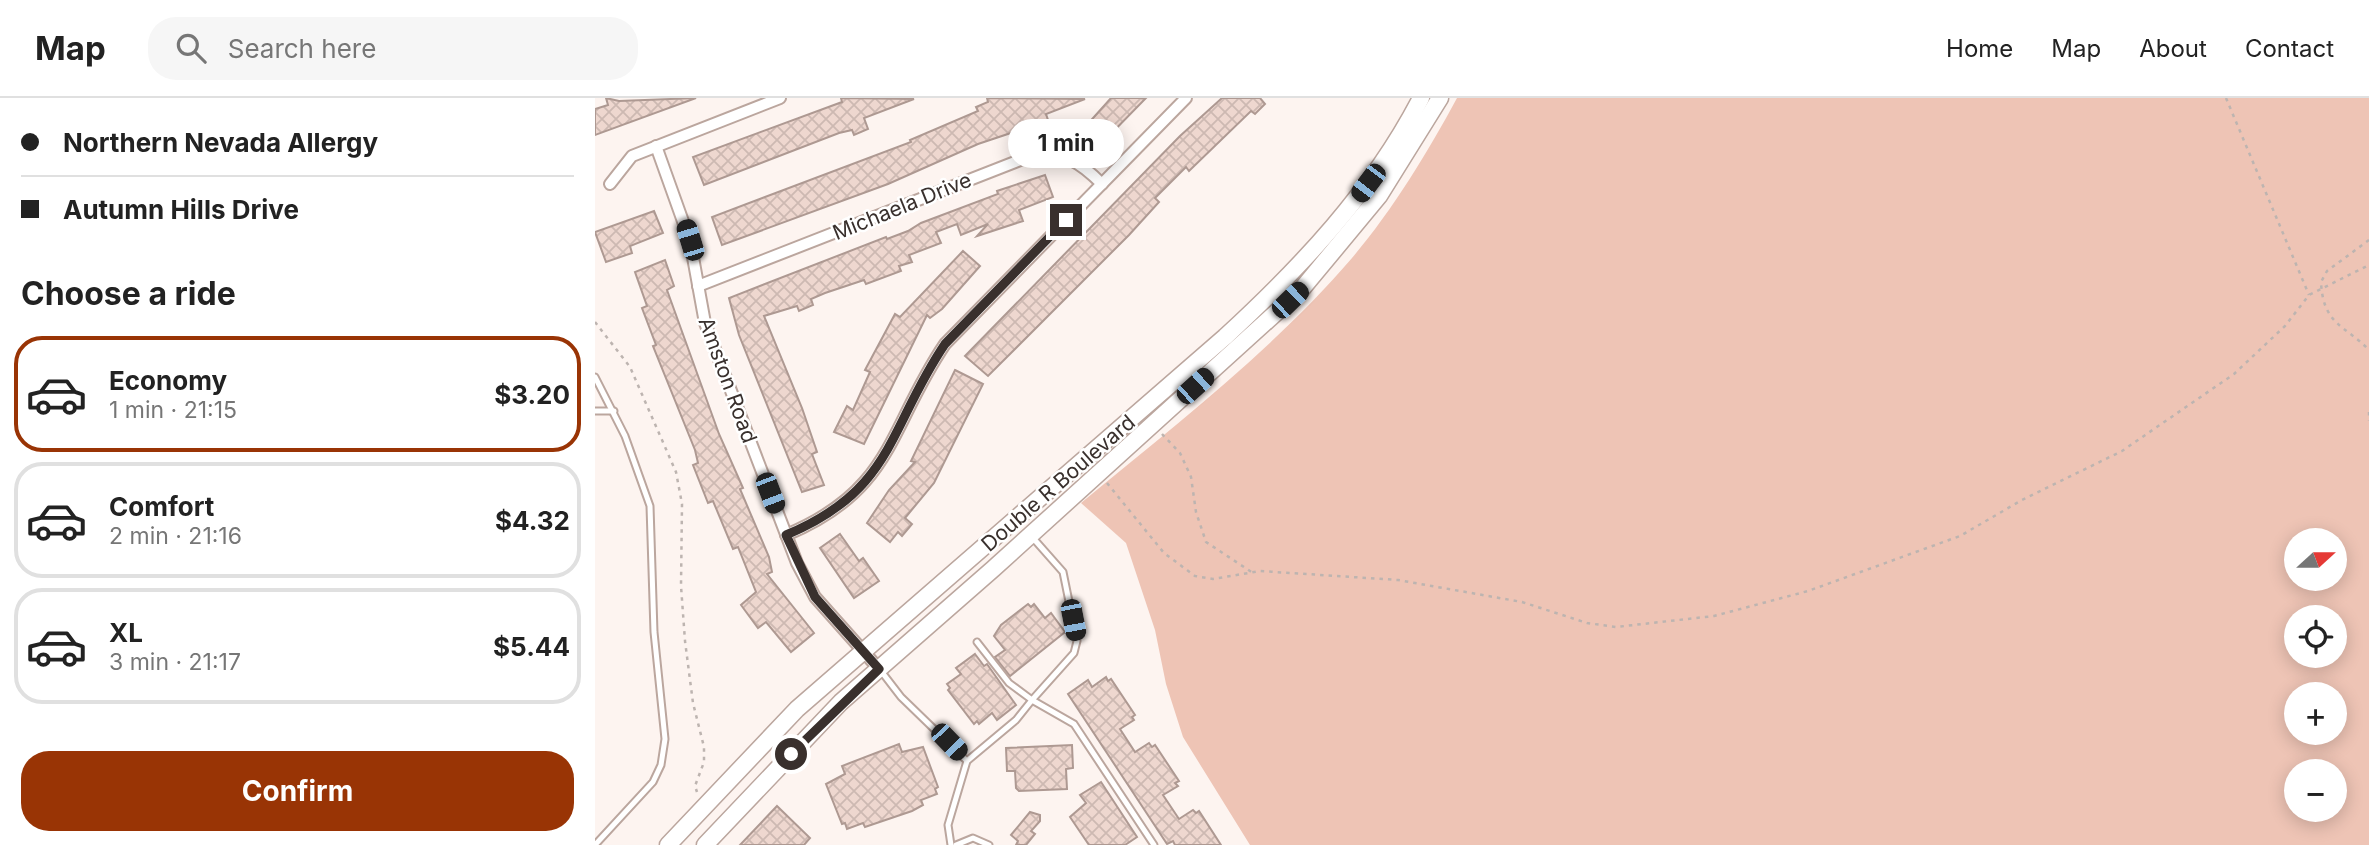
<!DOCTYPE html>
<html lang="en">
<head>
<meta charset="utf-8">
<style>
	body { margin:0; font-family:Inter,sans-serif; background:#f6f6f6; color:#222; height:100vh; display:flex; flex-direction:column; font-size:26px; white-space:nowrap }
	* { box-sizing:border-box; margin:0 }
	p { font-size:23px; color:#767676 }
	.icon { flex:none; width:38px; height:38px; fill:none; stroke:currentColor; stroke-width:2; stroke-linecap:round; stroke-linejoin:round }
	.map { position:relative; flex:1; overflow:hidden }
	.details { display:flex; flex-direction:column; background:#fff; width:595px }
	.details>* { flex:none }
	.hud { display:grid; align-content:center; height:154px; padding:0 21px; background:#fff }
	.needle { width:46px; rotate:69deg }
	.fabs { position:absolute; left:1689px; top:430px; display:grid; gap:14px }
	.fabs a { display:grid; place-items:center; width:63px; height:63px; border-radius:50%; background:#fff; box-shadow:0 4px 18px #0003; font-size:35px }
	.end { position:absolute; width:32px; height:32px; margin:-16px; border:9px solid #39302d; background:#fff; box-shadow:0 0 0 4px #fff }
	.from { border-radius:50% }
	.bubble { position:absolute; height:49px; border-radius:24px; background:#fff; box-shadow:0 4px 18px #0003; font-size:23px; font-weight:700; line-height:49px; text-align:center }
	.car { position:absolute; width:21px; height:42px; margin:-21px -10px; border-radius:9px; box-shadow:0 0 5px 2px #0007; background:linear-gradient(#222 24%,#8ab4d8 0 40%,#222 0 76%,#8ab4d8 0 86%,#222 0) }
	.hud b { display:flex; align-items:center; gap:24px; height:66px; font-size:26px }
	.hud b+b { border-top:2px solid #e0e0e0 }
	.hud i { width:18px; height:18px; background:#222 }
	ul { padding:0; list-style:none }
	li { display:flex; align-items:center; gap:21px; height:116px; margin:0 14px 10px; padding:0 7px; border:4px solid #e0e0e0; border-radius:28px }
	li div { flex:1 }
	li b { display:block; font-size:26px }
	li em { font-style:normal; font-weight:700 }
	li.active { border-color:#993405 }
	li>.icon { width:63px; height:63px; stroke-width:1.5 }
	h2 { padding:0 21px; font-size:32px; line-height:84px }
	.button { display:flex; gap:14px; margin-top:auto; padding:14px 21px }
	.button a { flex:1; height:80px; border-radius:28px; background:#993405; color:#fff; font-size:28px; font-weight:700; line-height:80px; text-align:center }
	header { display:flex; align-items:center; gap:42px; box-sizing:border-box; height:98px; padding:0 35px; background:#fff; border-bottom:2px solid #e0e0e0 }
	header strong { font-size:33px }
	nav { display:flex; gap:38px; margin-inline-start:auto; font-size:24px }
	.search { width:490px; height:63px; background:#f6f6f6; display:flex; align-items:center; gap:18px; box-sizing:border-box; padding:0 24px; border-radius:28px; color:#767676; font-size:26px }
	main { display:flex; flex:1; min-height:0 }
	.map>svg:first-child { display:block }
	.green { fill:#eec4b5; fill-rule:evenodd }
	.building { fill:url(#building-cross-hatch); stroke:#ae9992; stroke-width:2 }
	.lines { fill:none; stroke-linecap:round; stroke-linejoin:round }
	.service-casing { stroke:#bba69e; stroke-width:9 }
	.minor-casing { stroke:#bba69e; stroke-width:14 }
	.secondary-casing { stroke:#bba69e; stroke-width:19 }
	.path { stroke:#bdb4b0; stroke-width:2.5; stroke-dasharray:3.5 5; stroke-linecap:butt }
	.service { stroke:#fff; stroke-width:5 }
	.minor { stroke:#fff; stroke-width:10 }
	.secondary { stroke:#fff; stroke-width:16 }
	.route { stroke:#39302d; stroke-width:9 }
	.labels { text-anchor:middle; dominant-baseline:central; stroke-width:5; stroke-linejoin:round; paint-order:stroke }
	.street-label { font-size:21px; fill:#39302d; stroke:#fff }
</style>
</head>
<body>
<header>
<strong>Map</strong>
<div class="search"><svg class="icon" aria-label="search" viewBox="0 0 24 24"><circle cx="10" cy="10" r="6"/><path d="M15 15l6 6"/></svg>Search here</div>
<nav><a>Home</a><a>Map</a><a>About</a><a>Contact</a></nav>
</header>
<main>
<section class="details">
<div class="hud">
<b><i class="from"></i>Northern Nevada Allergy</b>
<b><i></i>Autumn Hills Drive</b>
</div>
<h2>Choose a ride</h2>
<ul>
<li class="active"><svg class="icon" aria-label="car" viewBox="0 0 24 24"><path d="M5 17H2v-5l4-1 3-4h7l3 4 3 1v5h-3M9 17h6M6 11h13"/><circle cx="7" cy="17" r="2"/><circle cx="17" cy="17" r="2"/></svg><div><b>Economy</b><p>1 min · 21:15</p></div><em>$3.20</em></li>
<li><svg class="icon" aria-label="car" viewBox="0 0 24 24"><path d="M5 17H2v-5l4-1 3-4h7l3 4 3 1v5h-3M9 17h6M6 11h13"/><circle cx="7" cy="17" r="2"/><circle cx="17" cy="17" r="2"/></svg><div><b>Comfort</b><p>2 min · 21:16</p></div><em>$4.32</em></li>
<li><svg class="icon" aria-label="car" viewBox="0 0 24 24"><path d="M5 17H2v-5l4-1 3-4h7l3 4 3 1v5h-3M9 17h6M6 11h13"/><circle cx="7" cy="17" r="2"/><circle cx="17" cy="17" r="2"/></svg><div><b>XL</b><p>3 min · 21:17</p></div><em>$5.44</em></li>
</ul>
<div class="button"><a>Confirm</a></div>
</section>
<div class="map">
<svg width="1774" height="747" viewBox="0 0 1774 747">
	<defs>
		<pattern id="building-cross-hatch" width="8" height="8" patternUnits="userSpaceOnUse" patternTransform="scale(1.75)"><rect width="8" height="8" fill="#eed7cf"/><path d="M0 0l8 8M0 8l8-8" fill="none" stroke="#cdb9b2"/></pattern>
	</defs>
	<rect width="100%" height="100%" fill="#fdf4f0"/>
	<path class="green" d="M862 0H1774V747H655L588 639 571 586 560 532 531 445 486 405C579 328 678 252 757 160 797 113 833 54 862 0ZM1701 443H1740V481H1701ZM1701 520H1740V558H1701ZM1701 597H1740V635H1701ZM1701 674H1740V712H1701Z"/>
	<g class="building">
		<polygon points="11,0 24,3 101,0 0,37 0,11 13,7"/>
		<polygon points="246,0 319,1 269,20 273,31 259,37 257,32 244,35 109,87 98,59 247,4"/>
		<polygon points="392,0 490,1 451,16 453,22 440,27 383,46 293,86 127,147 117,119 316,44 315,42 383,13 381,9 393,4"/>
		<polygon points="516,0 551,0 506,46 490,29"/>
		<polygon points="627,0 665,0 670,6 660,16 656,13 594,73 591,69 560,100 564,104 534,137 393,278 370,258 585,38"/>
		<polygon points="450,77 458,99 424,112 428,123 382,138 393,126 366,137 362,126 341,134 346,145 314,157 317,164 304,168 306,173 271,186 269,182 230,195 216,201 218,207 204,213 202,208 169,218 207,310 222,354 217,356 229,387 207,394 144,237 134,200 291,139 292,141 313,133 326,125 403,96 402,93"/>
		<polygon points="59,113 68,135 35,148 37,155 11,164 0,134"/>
		<polygon points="368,153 385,168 347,211 335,220 332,217 269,346 239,334 252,308 258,312 275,274 270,272 300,216 305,219"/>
		<polygon points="70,162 79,188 72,192 124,336 148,390 145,391 174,459 177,474 172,476 219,535 196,554 171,524 163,530 146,507 161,494 143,449 138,451 118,403 113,405 98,367 103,365 100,352 58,248 61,247 47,210 52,208 40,174"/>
		<polygon points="360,272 388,286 339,385 310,420 317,426 307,438 303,434 295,444 272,425 294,392 320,364 316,363"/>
		<polygon points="245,436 264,463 268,460 284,483 259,500 225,450"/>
		<polygon points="433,506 436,509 439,506 450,520 456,515 470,534 415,578 400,559 410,552 399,538 406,527"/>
		<polygon points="380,556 389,568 392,566 421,607 402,622 397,615 384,626 382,623 379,626 353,592 355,590 352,586 366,576 361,570"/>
		<polygon points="511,579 513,583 516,581 540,617 537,619 539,622 525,631 540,654 554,645 557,649 560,647 584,683 580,685 583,688 568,697 584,721 598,712 601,715 604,713 626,747 580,747 578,743 572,746 473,596 493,582 497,589"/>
		<polygon points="304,646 307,654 328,649 343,689 340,691 342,696 326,702 328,707 317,713 270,729 268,725 252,731 250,725 247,726 231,686 250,676 247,668"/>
		<polygon points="477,647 478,670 471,671 472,691 424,693 421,690 420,673 412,673 411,650"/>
		<polygon points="506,684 542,739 530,747 494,747 475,719 491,705 485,697"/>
		<polygon points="182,708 215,740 209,747 145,747"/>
		<polygon points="435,714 445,717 445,723 436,733 440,736 431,747 421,747 423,743 416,737"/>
	</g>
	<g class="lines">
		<defs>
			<g id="service">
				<polyline points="0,279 30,338 55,408 59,534 70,641 66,667 58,684 0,747"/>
				<polyline points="0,313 19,313"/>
				<polyline points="382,544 414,585 437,602 479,555 482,543 468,474 438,440"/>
				<polyline points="286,573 306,599 372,663"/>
				<polyline points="356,747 353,727 372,663 421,622 437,602 479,626 559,747"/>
				<polyline points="361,747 378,740 394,747"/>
			</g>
			<g id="minor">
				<polyline points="61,48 95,143 110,225 202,465 220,499 284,571"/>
				<polyline points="15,86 37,58 185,0"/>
				<path d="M103 188 438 57C469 53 486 65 507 86"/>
				<path d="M191 437C299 392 293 330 350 246L591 0"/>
			</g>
			<g id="secondary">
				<path d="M73 747 202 611 630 239C706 169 778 93 826 0"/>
				<polyline points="110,747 246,604 398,471 706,192 784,98 845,0"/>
			</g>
		</defs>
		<use href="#service" class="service-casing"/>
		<use href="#minor" class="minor-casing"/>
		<use href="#secondary" class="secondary-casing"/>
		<g class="path">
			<polyline points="1631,0 1714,197"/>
			<path d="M1774 142 1732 173 1726 184C1728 227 1750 227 1774 252"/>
			<polyline points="0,224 35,269 81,374 87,406 86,488 90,543 98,605 109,649 109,664 100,688 102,694"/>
			<polyline points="1774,314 1774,323"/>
			<polyline points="567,336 585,355 596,379 601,414 611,444 658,475"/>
			<polyline points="512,385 569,455 600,478 618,481 665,473 803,482 927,504 992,525 1021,529 1119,518 1213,493 1365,438 1427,402 1527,353 1639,276 1690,228 1714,197 1774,167"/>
		</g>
		<use href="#service" class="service"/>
		<use href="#minor" class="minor"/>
		<use href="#secondary" class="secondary"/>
	</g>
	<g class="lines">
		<path class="route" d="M196 656 284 571 220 499 191 437C299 392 293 330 350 246L471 122"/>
	</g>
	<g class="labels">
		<g class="street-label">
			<text transform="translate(307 108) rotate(-22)">Michaela Drive</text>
			<text transform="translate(133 282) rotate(70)">Amston Road</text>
			<text transform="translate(463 385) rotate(-41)">Double R Boulevard</text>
		</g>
	</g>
</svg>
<div class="fabs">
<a><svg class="needle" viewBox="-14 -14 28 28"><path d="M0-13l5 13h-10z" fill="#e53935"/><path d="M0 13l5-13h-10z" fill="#767676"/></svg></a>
<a><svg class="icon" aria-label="locate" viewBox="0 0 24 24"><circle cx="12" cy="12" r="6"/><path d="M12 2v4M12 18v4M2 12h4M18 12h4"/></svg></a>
<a>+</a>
<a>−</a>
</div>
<i class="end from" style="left:196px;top:656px"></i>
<i class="end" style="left:471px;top:122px"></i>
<div class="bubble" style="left:413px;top:21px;width:116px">1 min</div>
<i class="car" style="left:773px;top:85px;rotate:217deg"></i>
<i class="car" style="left:95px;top:142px;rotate:343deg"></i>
<i class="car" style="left:695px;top:202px;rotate:46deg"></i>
<i class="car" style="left:600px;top:288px;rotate:48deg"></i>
<i class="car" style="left:175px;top:395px;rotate:159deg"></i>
<i class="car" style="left:478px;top:522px;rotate:169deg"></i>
<i class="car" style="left:354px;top:644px;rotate:136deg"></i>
</div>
</main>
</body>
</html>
